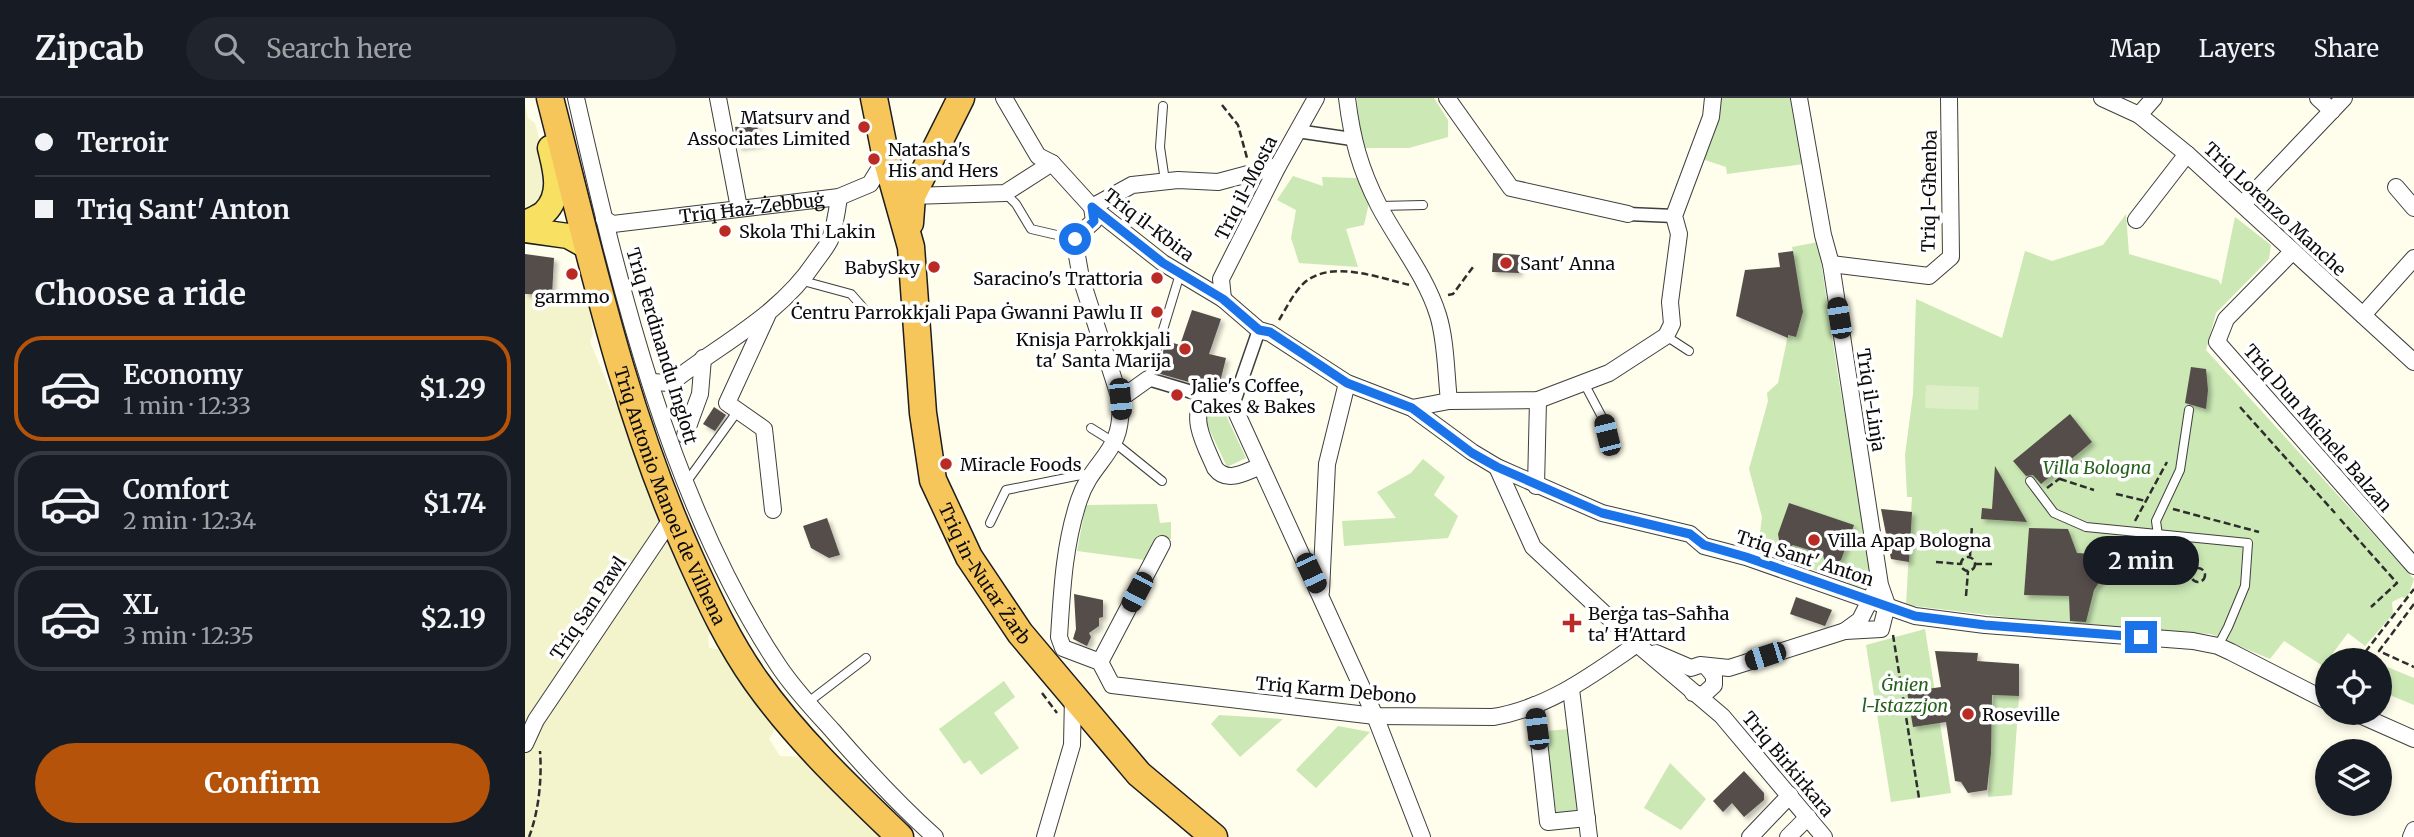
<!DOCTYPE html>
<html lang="en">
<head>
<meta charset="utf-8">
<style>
	body { margin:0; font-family:Merriweather,serif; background:#20242c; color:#f1f3f6; height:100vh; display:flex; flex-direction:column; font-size:26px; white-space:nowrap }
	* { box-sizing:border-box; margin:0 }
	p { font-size:23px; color:#9ea1a6 }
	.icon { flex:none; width:38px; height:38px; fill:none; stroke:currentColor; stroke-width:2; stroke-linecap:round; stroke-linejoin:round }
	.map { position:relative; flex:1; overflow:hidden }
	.details { display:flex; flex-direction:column; background:#171b24; width:525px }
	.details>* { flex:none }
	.banner { display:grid; align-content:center; height:154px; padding:0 35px; background:#171b24 }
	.controls { position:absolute; left:1790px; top:550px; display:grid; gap:14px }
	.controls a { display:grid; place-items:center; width:77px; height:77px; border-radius:50%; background:#171b24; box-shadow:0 4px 10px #0003; font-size:35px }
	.end { position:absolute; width:32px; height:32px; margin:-16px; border:9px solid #1a73e8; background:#fff; box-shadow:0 0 0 4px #fff }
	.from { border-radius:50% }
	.bubble { position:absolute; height:49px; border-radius:24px; background:#171b24; box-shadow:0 4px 10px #0003; font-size:23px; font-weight:700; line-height:49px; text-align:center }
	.car { position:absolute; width:21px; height:42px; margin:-21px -10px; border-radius:9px; box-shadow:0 0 5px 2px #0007; background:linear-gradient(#222 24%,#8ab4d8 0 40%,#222 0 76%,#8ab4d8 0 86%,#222 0) }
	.banner b { display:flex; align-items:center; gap:24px; height:66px; font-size:26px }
	.banner b+b { border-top:2px solid #363941 }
	.banner i { width:18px; height:18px; background:#f1f3f6 }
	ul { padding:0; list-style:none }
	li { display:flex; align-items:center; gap:21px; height:105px; margin:0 14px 10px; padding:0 21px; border:4px solid #363941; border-radius:28px }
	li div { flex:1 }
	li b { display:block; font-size:26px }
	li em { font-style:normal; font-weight:700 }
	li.on { border-color:#b45309 }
	li>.icon { width:63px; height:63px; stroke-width:1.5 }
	h2 { padding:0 35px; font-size:32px; line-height:84px }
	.button { display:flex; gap:14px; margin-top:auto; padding:14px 35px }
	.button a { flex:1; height:80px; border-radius:42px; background:#b45309; color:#fff; font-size:28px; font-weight:700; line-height:80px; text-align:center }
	header { display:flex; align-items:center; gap:42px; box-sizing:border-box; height:98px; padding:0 35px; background:#171b24; border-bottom:2px solid #363941 }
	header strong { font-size:33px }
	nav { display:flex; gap:38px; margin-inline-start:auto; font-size:24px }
	.search { width:490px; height:63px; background:#20242c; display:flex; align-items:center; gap:18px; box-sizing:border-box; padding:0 24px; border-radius:38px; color:#9ea1a6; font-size:26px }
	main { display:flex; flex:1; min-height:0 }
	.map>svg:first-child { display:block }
	.farmland { fill:#f4f4cc }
	.green { fill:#cbe8b5 }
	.pitch { fill:#deefc7 }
	.building { fill:#544e48; filter:url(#shadow) }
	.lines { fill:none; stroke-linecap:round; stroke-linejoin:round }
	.service-casing { stroke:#3f3f3f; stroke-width:10 }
	.pedestrian-casing { stroke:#3f3f3f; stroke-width:15 }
	.minor-casing { stroke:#3f3f3f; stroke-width:18 }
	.primary-casing { stroke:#1d1d1d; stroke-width:27 }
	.trunk-casing { stroke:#1d1d1d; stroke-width:29 }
	.path { stroke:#2e2e2e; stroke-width:2.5; stroke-dasharray:7 3.5; stroke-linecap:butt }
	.service { stroke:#fff; stroke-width:8 }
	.pedestrian { stroke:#fff; stroke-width:12 }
	.minor { stroke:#fff; stroke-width:16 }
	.primary { stroke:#f8e062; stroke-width:24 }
	.trunk { stroke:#f6c65b; stroke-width:26 }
	.route { stroke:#1a73e8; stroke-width:9 }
	.poi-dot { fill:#ba2b25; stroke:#fff; stroke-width:2.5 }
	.labels { text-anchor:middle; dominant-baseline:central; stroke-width:7; stroke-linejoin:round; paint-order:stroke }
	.poi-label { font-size:18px; fill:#0c0c0c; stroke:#fff; text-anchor:start }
	.street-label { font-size:18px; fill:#0c0c0c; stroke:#fff }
	.park-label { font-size:18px; font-style:italic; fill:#26621d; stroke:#fff }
</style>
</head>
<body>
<header>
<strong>Zipcab</strong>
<div class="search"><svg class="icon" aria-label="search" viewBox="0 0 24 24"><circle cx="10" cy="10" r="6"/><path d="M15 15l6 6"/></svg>Search here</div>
<nav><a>Map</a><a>Layers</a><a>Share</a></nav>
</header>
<main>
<section class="details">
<div class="banner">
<b><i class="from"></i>Terroir</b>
<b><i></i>Triq Sant' Anton</b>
</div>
<h2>Choose a ride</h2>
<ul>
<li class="on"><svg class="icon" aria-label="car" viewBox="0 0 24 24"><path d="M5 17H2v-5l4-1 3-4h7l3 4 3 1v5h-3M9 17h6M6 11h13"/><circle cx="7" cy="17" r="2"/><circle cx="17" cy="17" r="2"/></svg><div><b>Economy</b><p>1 min · 12:33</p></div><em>$1.29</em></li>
<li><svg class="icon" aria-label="car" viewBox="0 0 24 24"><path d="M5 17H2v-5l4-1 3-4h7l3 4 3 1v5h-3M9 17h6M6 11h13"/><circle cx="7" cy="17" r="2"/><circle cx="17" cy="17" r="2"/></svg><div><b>Comfort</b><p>2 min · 12:34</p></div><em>$1.74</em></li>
<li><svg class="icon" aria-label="car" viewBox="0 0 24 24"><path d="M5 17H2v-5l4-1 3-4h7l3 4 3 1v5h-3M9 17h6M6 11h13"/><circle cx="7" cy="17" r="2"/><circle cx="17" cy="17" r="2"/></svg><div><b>XL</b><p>3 min · 12:35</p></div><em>$2.19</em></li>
</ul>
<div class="button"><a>Confirm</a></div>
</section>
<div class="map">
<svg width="1889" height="739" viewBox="0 0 1889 739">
	<defs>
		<filter id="shadow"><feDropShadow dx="3.5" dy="3.5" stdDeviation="2" flood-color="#0004"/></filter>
	</defs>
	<rect width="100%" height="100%" fill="#fffdeb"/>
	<g class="farmland">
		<polygon points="0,7 3,20 10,25 19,58 21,97 0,115"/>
		<polygon points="31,195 52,195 63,202 68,236 65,244 187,533 183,539 184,550 199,552 252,628 244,641 255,658 279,659 359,739 0,739 0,196 27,197"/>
	</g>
	<g class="green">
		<polygon points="832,0 909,0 923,22 923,39 884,50 835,50"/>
		<polygon points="1190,0 1266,0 1279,66 1202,76 1201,69 1177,61"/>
		<polygon points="768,78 798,88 797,79 832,80 844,105 839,127 821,131 833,169 774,165 766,140 771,112 752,102"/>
		<polygon points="1601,116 1604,156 1693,182 1696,187 1710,119 1746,147 1744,161 1691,215 1681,252 1889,481 1882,501 1877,499 1867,504 1868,516 1840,548 1823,535 1798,568 1759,543 1745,561 1686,536 1545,527 1381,507 1387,399 1382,399 1380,357 1388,296 1391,201 1477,240 1500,153 1527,163 1578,147"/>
		<polygon points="1293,144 1313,278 1348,476 1335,489 1233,451 1237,419 1224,371 1243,303 1242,295 1253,285 1263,237 1271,239 1278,214 1267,149"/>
		<polygon points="697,309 721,360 702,369 678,318"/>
		<polygon points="898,361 920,379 909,397 933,418 923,440 819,448 817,423 871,420 852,394 886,375"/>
		<polygon points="632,406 635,425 646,424 646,441 629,442 620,462 552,453 561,407"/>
		<polygon points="1400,531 1426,695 1366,704 1341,547"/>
		<polygon points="1855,566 1889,580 1889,607 1855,593"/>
		<polygon points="479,583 490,599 469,615 494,650 456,677 445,662 439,666 414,631"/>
		<polygon points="1468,597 1494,598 1487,697 1463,699"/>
		<polygon points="694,617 758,621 715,659 686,626"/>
		<polygon points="813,628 845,634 791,690 771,672"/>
		<polygon points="1044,631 1053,712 1031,715 1021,633"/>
		<polygon points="1145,665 1181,701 1156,732 1119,710"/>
	</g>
	<polygon class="pitch" points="1401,287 1454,289 1453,312 1400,310"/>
	<g class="building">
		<polygon points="232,26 235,46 213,49 210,29"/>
		<polygon points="1268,153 1278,214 1271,239 1263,237 1263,240 1211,218 1220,172 1255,169 1253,155"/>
		<polygon points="968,155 995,157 994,175 967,174"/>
		<polygon points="0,156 29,160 27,197 0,196"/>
		<polygon points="667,212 696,221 684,256 701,260 694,288 685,290 632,275 641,243 655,247"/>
		<polygon points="1666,269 1681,271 1683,292 1681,311 1660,305"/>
		<polygon points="189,309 201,317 190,333 178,326"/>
		<polygon points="1545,316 1567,344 1516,386 1508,377 1501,378 1488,363"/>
		<polygon points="1470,368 1502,424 1456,421 1457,410 1467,411"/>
		<polygon points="1264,405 1329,427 1316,462 1301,470 1298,456 1268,447 1256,454 1253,436"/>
		<polygon points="1356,411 1387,414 1384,464 1366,461"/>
		<polygon points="302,420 315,457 304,460 286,450 278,428"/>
		<polygon points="1504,430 1543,431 1552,455 1568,456 1577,439 1594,454 1569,492 1561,524 1545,523 1544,498 1499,497"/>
		<polygon points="549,496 578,502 578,519 574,520 574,528 564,535 566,539 562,548 548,541 551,531"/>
		<polygon points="1271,499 1307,512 1300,528 1265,516"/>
		<polygon points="1410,553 1453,555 1452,563 1494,566 1494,598 1467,597 1466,655 1462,692 1443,695 1436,684 1430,683 1421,624 1388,629 1382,594 1416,589"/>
		<polygon points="1219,673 1239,695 1239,702 1219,719 1207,705 1198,714 1188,703"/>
	</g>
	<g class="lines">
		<defs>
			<g id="service">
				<polyline points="638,8 635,49 640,83"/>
				<polyline points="480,95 491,106 506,131 549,141"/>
				<polyline points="855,108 898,107"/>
				<polyline points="278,183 326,196 341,213"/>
				<polyline points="1141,238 1164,253"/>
				<polyline points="623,281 655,176"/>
				<polyline points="1059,285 1077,319 1082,337"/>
				<polyline points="566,330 590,345 637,383"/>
				<polyline points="1505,383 1529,415 1561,429 1723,445 1720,488 1703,529 1693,548"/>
				<polyline points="160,386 212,314"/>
				<polyline points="465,425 481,392 566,375"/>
				<polyline points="1633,437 1631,423 1655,372 1664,312"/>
				<polyline points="282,605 341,560"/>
			</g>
			<g id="pedestrian">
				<polyline points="772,33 827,41"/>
				<polyline points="1103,116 1149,118"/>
				<polyline points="623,281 687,300"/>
				<polyline points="708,307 734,232"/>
			</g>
			<g id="minor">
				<path d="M51 0C94 189 145 404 253 567 268 590 288 611 307 632 339 669 373 706 410 739"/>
				<polyline points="193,0 214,110"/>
				<polyline points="479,0 513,58 527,65 567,109 638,165 698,201 734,232 745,235 822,285 887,310 947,354 972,369 1077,415 1165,436 1179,448 1221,459 1390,518 1460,527 1668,543 1693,548 1706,554 1802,603"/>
				<path d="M822 0C827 41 835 71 854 108 873 144 901 178 913 217 921 242 921 276 924 303"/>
				<polyline points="922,0 986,90 1103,116"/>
				<polyline points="1274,0 1298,137 1306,166 1355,487 1362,507"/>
				<polyline points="1577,0 1614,17 1662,56 1889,264"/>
				<polyline points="1793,0 1807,13"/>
				<polyline points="1614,17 1629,0"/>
				<polyline points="1871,89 1889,110"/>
				<polyline points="387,98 480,95 527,65"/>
				<polyline points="1718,106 1819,0"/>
				<path d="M567 109 569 123 549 141 556 180 595 301C600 356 568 359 554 402 539 447 537 492 534 539L538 550 575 564 587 587 850 618 968 619C1023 610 1067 577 1112 546"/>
				<polyline points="567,109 607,87 653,82 693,84 753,68"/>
				<path id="s1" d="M79 121 88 126 314 99 345 86 361 60"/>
				<polyline points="1611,122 1662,56"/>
				<polyline points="1767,154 1701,221 1692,244 1889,468"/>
				<polyline points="1306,166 1404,178 1426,159 1424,0"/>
				<polyline points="698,201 696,181 753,68 791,0"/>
				<polyline points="1838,217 1889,160"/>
				<polyline points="242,218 202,305 239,331 248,412"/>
				<path d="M126 284 146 285C195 246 254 218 290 164 295 157 301 150 305 142 310 128 312 114 314 99"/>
				<polyline points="595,301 623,281"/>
				<polyline points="887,310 924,303 1013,302 1084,275 1141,238 1147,226 1145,204 1154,136 1149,118 1186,19 1188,0"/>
				<polyline points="160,337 175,296 178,260"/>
				<path d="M736 368C720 374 702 386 690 370 683 353 661 315 682 303 692 297 700 301 708 307L850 618 897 739"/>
				<polyline points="972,369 1008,449 1112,546 1197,618 1299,739"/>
				<polyline points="1011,388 1013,302"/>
				<polyline points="796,494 802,366 822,285"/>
				<polyline points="1320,533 1335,522 1349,494"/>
				<polyline points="1131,555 1166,570 1175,567 1204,570 1320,533 1356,531 1362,507"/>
				<polyline points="575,564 637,446"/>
				<polyline points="1046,591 1064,739"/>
				<polyline points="1168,595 1178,597 1189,587 1189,578 1181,568"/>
				<polyline points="1010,607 1023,724 1062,720"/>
				<polyline points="1828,614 1889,641"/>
				<polyline points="0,646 11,622 147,420"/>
				<polyline points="520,739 547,647 548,598"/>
				<polyline points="1225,739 1265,697"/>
				<polyline points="1263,739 1283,719"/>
				<polyline points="1886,739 1889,732"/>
			</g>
			<g id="primary">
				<path d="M0 125C6 122 15 119 20 114 38 96 30 71 25 50"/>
				<polyline points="0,132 43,138 63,149"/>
			</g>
			<g id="trunk">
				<path id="s2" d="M25 0C65 156 99 315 166 462 185 504 204 545 231 583 272 641 324 690 375 739"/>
				<path id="s3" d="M349 0 361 60 386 149 398 315 408 382 444 459 495 535 614 676 689 739"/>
				<polyline points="385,125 387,98 436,0"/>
			</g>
		</defs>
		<use href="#service" class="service-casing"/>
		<use href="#pedestrian" class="pedestrian-casing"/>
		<use href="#minor" class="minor-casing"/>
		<use href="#primary" class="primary-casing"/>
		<use href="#trunk" class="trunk-casing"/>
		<g class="path">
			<polyline points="697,7 713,27 722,60"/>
			<polyline points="923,197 928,196 948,169"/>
			<path d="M754 222C761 211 769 194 779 185 806 161 854 180 885 187"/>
			<polyline points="1715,309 1810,415"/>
			<polyline points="1535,381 1569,392"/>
			<polyline points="1522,390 1563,359"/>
			<polyline points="1591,396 1621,403"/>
			<polyline points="1648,411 1734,434"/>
			<polyline points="1815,421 1872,485 1846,509"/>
			<polyline points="1610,423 1642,364"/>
			<polyline points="1445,458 1447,427"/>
			<circle cx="1443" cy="466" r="7"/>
			<polyline points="1411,464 1436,466"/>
			<polyline points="1450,466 1467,466"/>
			<circle cx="1673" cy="477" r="7"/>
			<polyline points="1441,498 1443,473"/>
			<polyline points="1889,506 1854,553 1889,569"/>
			<polyline points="1368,537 1394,700"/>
			<polyline points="1834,562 1889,491"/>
			<polyline points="517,595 532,615"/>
			<path d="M4 739C14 713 17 680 15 653"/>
		</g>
		<use href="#service" class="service"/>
		<use href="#pedestrian" class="pedestrian"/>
		<use href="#minor" class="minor"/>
		<use href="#primary" class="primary"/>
		<use href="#trunk" class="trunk"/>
	</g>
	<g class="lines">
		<polyline class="route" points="550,141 569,123 567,109 638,165 698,201 734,232 745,234 822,285 887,310 947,355 972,369 1077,415 1165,436 1179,447 1221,459 1390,518 1460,527 1616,539"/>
	</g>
	<g class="poi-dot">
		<circle cx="339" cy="29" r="7"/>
		<circle cx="349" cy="61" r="7"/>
		<circle cx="200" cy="133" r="7"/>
		<circle cx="981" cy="165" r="7"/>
		<circle cx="409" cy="169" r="7"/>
		<circle cx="47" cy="176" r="7"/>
		<circle cx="632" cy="180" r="7"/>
		<circle cx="632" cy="214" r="7"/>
		<circle cx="660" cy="251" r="7"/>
		<circle cx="652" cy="297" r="7"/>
		<circle cx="421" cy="366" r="7"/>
		<circle cx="1289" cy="442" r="7"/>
		<path d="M1043.5 514.5h7v7h7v7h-7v7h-7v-7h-7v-7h7z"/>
		<circle cx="1443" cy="616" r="7"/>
	</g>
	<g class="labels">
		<g class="poi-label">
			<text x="325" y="19" text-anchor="end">Matsurv and<tspan x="325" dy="21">Associates Limited</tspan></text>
			<text x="363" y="51">Natasha's<tspan x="363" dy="21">His and Hers</tspan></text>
			<text x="214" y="133">Skola Thi Lakin</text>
			<text x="995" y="165">Sant' Anna</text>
			<text x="395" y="169" text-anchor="end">BabySky</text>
			<text x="618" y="180" text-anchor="end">Saracino's Trattoria</text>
			<text x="47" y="198" text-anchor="middle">garmmo</text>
			<text x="618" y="214" text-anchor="end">Ċentru Parrokkjali Papa Ġwanni Pawlu II</text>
			<text x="646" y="241" text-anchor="end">Knisja Parrokkjali<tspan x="646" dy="21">ta' Santa Marija</tspan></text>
			<text x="666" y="287">Jalie's Coffee,<tspan x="666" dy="21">Cakes &amp; Bakes</tspan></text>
			<text x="435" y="366">Miracle Foods</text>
			<text x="1303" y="442">Villa Apap Bologna</text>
			<text x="1063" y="515">Berġa tas-Saħħa<tspan x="1063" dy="21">ta' Ħ'Attard</tspan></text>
			<text x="1457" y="616">Roseville</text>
		</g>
		<g class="street-label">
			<text transform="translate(721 90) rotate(-63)">Triq il-Mosta</text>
			<text transform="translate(1404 93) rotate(-89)">Triq l-Għenba</text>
			<text stroke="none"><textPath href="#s1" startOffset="150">Triq Ħaż-Żebbuġ</textPath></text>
			<text transform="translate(1750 111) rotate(43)">Triq Lorenzo Manche</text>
			<text transform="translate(624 127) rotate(37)">Triq il-Kbira</text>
			<text transform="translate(137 248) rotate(73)">Triq Ferdinandu Inglott</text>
			<text transform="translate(1346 302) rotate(81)">Triq il-Linja</text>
			<text transform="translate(1793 330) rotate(49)">Triq Dun Michele Balzan</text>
			<text stroke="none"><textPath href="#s2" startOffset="416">Triq Antonio Manoel de Vilhena</textPath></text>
			<text transform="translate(1280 460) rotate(18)">Triq Sant' Anton</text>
			<text stroke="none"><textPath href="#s3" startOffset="495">Triq in-Nutar Żarb</textPath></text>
			<text transform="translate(63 510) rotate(-56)">Triq San Pawl</text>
			<text transform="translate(811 592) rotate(5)">Triq Karm Debono</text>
			<text transform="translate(1263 666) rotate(50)">Triq Birkirkara</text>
		</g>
		<g class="park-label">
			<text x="1572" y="369">Villa Bologna</text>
			<text x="1380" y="586">Ġnien<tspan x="1380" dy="21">l-Istazzjon</tspan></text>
		</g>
	</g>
</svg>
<div class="controls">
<a><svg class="icon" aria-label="locate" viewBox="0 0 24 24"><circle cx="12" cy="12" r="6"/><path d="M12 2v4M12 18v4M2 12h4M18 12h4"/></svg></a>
<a><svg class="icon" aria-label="layers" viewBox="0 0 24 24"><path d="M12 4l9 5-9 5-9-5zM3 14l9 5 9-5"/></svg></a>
</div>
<i class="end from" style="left:550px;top:141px"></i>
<i class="end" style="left:1616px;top:539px"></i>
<div class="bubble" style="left:1558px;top:438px;width:116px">2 min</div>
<i class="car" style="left:1314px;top:220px;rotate:351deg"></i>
<i class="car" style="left:595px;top:301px;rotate:175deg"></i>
<i class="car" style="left:1082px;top:337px;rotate:346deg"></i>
<i class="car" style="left:786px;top:475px;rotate:155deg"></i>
<i class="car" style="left:612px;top:494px;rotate:208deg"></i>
<i class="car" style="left:1240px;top:558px;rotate:252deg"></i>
<i class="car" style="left:1012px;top:631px;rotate:353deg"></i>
</div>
</main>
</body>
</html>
